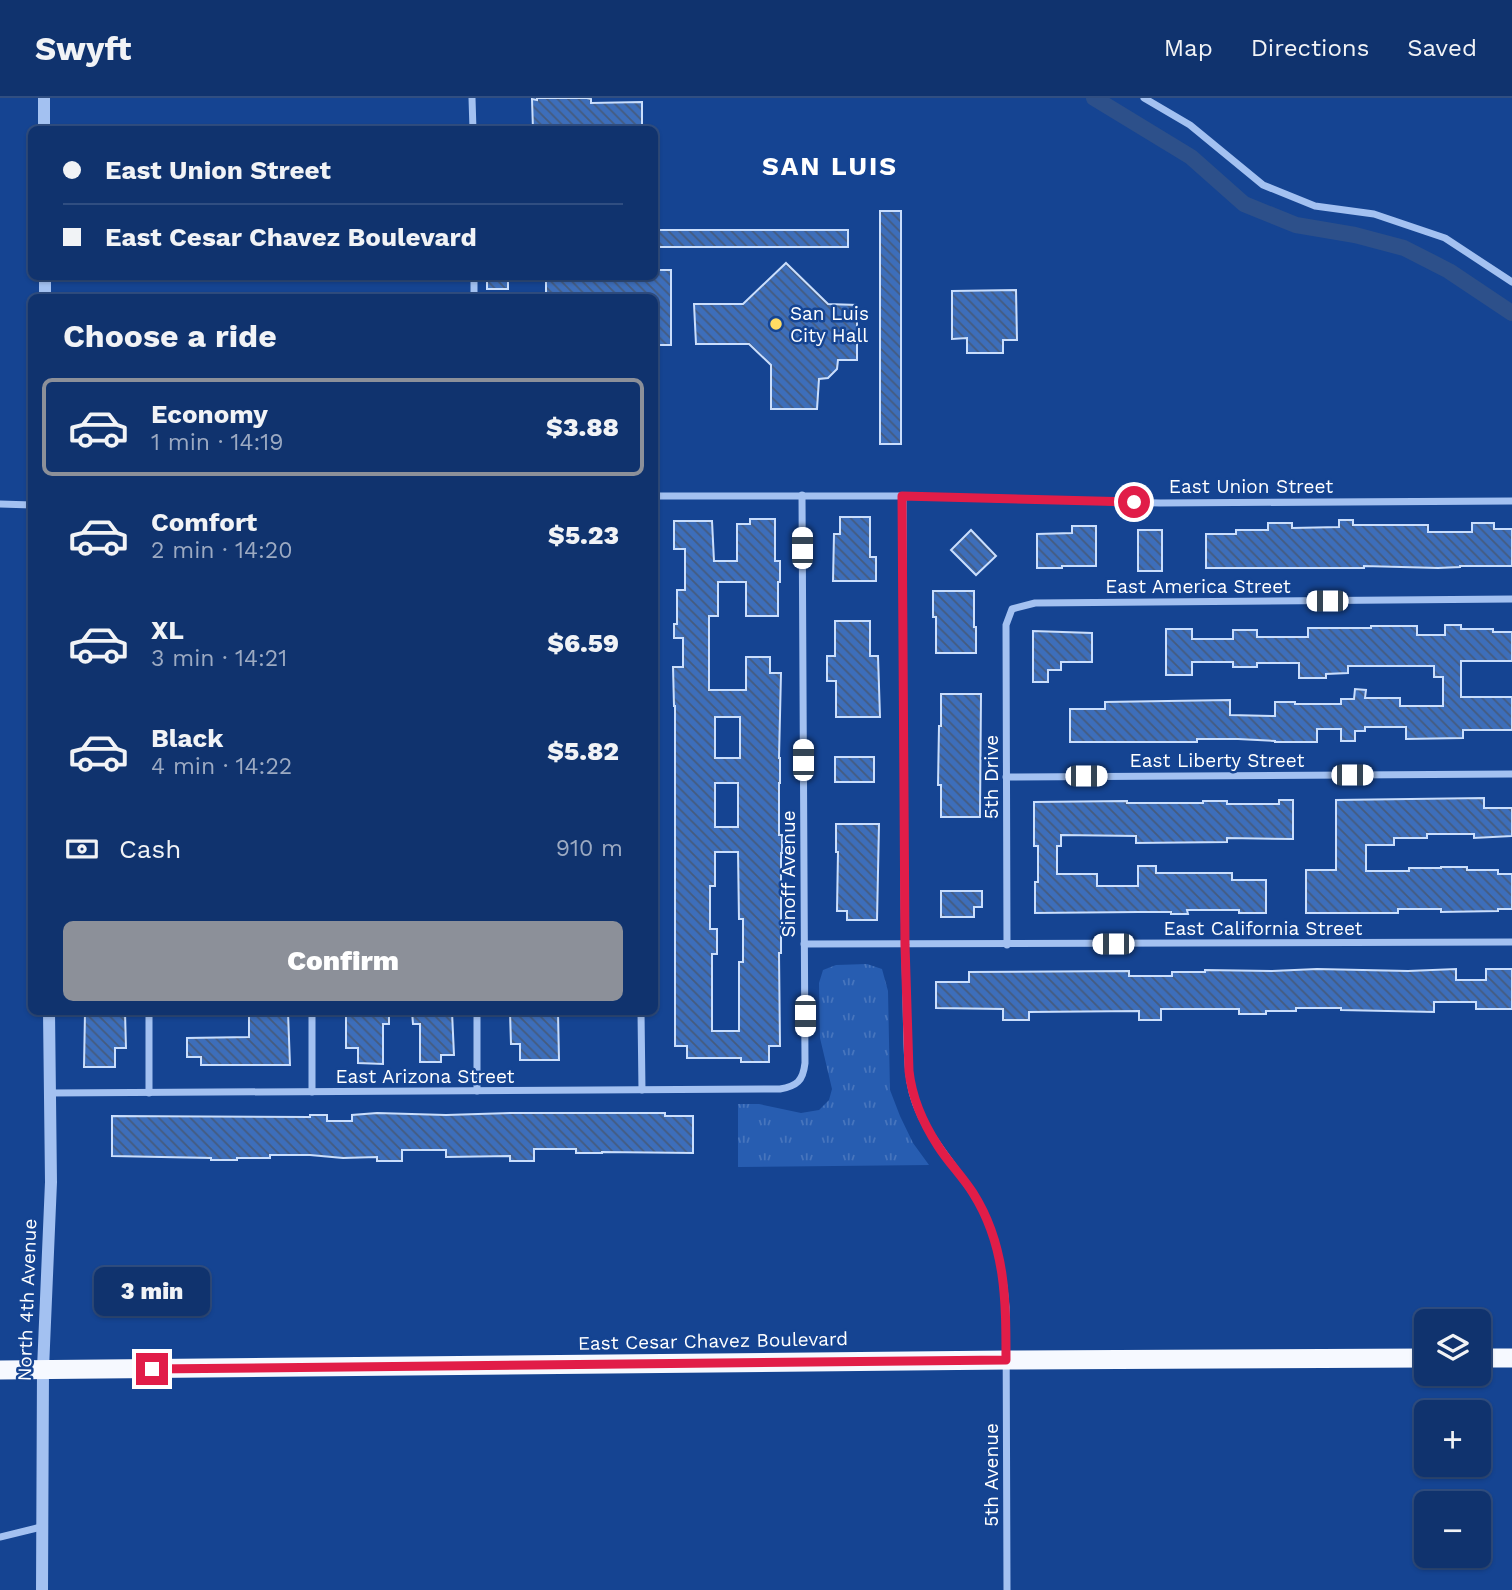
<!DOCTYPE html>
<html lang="en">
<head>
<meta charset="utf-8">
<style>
	body { margin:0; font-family:"Work Sans",sans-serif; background:#1e3f76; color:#f1f3f6; height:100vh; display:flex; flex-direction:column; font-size:26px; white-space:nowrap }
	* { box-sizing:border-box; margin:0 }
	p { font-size:23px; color:#9caac2 }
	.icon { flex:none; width:38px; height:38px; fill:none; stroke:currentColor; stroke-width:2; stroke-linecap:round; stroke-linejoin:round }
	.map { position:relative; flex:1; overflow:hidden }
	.panel { position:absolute; left:28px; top:196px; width:630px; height:721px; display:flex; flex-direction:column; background:#10336e; border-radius:10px; box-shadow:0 2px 5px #0004,0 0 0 2px #304e81 }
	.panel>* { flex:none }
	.top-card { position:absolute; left:28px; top:28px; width:630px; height:154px; border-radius:10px; box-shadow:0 2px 5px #0004,0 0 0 2px #304e81; display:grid; align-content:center; height:154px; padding:0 35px; background:#10336e }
	.buttons { position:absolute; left:1414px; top:1211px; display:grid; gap:14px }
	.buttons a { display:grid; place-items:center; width:77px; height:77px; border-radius:10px; background:#10336e; box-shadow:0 2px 5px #0004,0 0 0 2px #304e81; font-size:35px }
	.end { position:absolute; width:32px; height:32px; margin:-16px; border:9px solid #e11d48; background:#fff; box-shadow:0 0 0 4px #fff }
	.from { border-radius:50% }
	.bubble { position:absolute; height:49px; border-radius:10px; background:#10336e; box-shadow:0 2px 5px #0004,0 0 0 2px #304e81; font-size:23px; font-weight:800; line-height:49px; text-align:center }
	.car { position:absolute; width:21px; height:42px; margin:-21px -10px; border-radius:9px; box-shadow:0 0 5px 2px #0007; background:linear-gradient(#fff 24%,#345 0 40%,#fff 0 76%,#345 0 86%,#fff 0) }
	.top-card b { display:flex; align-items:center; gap:24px; height:66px; font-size:26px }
	.top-card b+b { border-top:2px solid #304e81 }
	.top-card i { width:18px; height:18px; background:#f1f3f6 }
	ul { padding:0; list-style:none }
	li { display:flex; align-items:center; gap:21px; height:98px; margin:0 14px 10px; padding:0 21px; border:4px solid transparent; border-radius:10px }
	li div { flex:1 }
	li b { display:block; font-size:26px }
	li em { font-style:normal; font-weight:800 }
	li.current { border-color:#8c9099 }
	li>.icon { width:63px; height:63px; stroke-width:1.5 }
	h2 { padding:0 35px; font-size:32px; line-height:84px }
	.pay { display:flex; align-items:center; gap:18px; height:77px; padding:0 35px; font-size:26px }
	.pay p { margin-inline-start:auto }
	.button { display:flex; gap:14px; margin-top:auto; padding:14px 35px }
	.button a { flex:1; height:80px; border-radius:10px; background:#8c9099; color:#fff; font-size:28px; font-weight:800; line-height:80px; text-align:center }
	header { display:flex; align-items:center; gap:42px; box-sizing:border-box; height:98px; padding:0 35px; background:#10336e; border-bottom:2px solid #304e81 }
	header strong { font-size:33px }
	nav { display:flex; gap:38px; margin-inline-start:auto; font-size:24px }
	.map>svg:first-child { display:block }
	.grass { fill:url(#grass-tufts) }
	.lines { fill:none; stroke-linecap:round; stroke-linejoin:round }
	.canal { stroke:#2d508a; stroke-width:16 }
	.building { fill:url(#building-back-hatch); stroke:#cadefc; stroke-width:2; fill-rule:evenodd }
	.minor { stroke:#a3c1f1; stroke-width:7 }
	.tertiary { stroke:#a3c1f1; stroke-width:12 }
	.trunk { stroke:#f6f9ff; stroke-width:19 }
	.route { stroke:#e11d48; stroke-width:9 }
	.poi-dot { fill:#ffdc63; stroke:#154492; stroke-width:2.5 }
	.labels { text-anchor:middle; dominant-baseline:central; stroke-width:5; stroke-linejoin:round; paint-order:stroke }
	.poi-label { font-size:19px; fill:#fff; stroke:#154492; text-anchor:start }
	.street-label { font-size:19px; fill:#fff; stroke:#154492 }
	.district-label { font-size:26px; font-weight:bold; letter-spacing:2px; fill:#fff; stroke:#154492 }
</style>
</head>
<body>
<header>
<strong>Swyft</strong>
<nav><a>Map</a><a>Directions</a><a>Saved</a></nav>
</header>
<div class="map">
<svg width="1512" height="1492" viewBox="0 0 1512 1492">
	<defs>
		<pattern id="grass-tufts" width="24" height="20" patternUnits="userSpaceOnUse" patternTransform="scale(1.75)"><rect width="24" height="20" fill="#275db1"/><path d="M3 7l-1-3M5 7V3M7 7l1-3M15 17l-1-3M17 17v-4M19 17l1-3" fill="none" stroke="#4775bd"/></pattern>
		<pattern id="building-back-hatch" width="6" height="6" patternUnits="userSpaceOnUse" patternTransform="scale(1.75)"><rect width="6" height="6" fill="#3d6eba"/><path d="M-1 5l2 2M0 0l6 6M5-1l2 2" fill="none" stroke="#455b7e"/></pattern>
	</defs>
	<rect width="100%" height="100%" fill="#154492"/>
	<polygon class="grass" points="867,866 882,871 888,893 890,992 900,1018 913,1045 929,1067 738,1069 738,1006 759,1006 801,1015 819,1012 829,1002 832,991 820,940 819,885 823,872 836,867"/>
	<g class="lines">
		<polyline class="canal" points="1094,0 1191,59 1244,106 1296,127 1355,137 1404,150 1449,173 1512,215"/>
	</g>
	<g class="building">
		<polygon points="537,0 587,0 591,1 591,5 642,4 642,32 533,32 532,1 537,2"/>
		<rect x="880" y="113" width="21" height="233"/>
		<rect x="654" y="132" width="194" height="17"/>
		<polygon points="786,165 828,206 857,207 857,262 838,262 837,271 828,280 819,281 817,311 771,311 771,267 749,246 696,246 694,206 743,206"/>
		<polygon points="654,172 671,172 671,247 654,247 654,200 546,200 546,178 654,178"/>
		<rect x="487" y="178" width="21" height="13"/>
		<polygon points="1016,192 1017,242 1003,242 1003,255 967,255 967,240 952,241 952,193"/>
		<polygon points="840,419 870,419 870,459 876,459 876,483 833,483 834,436 840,436"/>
		<path d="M750 421H775V463H780V484H778V518H746V484H718V518H709V592H746V559H770V575H781L779 660H780V685H779V737H782V755H781V855H779L780 948H769V964H741V960H687V948H675V608H674L673 569H683V540H674V526H677V492H685V451H674V423H712L714 463H737V426H750ZM715 619H740V660H715ZM715 685H738V729H715ZM715 754H738L739 821H743V864H739V933H712V856H717V831H710V788H715Z"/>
		<polygon points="1339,422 1353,422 1353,427 1428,427 1428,434 1472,434 1472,425 1494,425 1494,431 1512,431 1512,468 1460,468 1460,469 1438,470 1364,468 1364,470 1206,470 1206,436 1236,436 1236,432 1268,432 1268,425 1292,425 1292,430 1339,429"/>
		<polygon points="1072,428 1096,428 1096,468 1062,468 1062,470 1037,470 1037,436 1072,435"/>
		<polygon points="971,432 996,458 976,477 951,452"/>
		<rect x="1138" y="432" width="24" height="41"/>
		<polygon points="933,493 974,493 974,529 976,529 976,555 936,555 936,519 933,519"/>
		<polygon points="835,523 870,523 870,558 878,558 880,619 836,619 836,583 827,583 827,558 835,558"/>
		<polygon points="1445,527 1461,527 1461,531 1493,531 1493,534 1512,534 1512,563 1461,563 1461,599 1512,599 1512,632 1463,632 1463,640 1406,641 1406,629 1365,629 1365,633 1355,633 1355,643 1341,643 1341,631 1317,631 1317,644 1275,644 1275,643 1238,641 1197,641 1197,644 1070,644 1070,611 1105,611 1105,604 1230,602 1230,617 1275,618 1275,604 1295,604 1295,606 1341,606 1341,601 1354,601 1355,591 1366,592 1365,600 1400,600 1400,608 1443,608 1443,579 1434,579 1434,568 1348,568 1348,575 1326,576 1326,580 1299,580 1299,565 1257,565 1257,569 1233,569 1233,564 1192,564 1192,577 1166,577 1166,531 1192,531 1192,541 1233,541 1233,532 1257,532 1257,539 1308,539 1308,530 1371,530 1371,528 1417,528 1417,537 1445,537"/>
		<polygon points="1033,533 1092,535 1092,564 1061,564 1061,572 1048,572 1048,584 1033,584"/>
		<polygon points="941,596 981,596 980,719 941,719 941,687 938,687 939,628 941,628"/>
		<rect x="835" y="659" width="39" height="25"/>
		<polygon points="1484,700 1484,710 1512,710 1512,738 1474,740 1474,736 1427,736 1427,740 1394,740 1394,747 1366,747 1366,773 1409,773 1409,770 1441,770 1441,769 1467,769 1467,772 1498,772 1498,776 1512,776 1512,811 1498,811 1498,813 1441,814 1441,811 1398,811 1398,815 1306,815 1306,772 1336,772 1336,702"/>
		<polygon points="1279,702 1293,702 1293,741 1227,740 1227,744 1136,745 1136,738 1061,737 1061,748 1057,748 1057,776 1097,776 1097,788 1138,788 1138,768 1156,768 1156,775 1232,775 1232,782 1266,782 1266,815 1239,815 1239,812 1187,812 1188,816 1171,816 1171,814 1138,814 1035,815 1035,784 1038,784 1038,748 1034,748 1034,704 1127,703 1127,705 1203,705 1203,703 1227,703 1227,706 1279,706"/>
		<polygon points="836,726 879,726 877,822 847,822 847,813 837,813 838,754 836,754"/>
		<polygon points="941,793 982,793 982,809 974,809 974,819 941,819"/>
		<polygon points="1317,871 1408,873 1456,871 1456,882 1486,882 1486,871 1512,871 1512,911 1476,911 1476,904 1434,904 1434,914 1341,912 1341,910 1296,910 1296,913 1266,913 1266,916 1239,916 1239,911 1161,911 1161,922 1139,922 1139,913 1029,914 1029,922 1003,922 1003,911 936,910 936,884 969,884 969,874 1129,873 1129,878 1172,878 1172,874 1205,874 1205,872 1272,873"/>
		<polygon points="85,914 125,914 126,950 115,950 115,969 84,969"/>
		<polygon points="249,914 288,914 290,967 201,967 201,959 187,959 187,940 249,939"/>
		<polygon points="346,914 389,914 389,926 383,926 383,966 358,965 358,950 346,950"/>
		<polygon points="412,914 452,914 454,957 441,957 441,964 420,964 420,926 413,926"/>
		<polygon points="510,914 558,914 559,962 520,962 520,946 511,946"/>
		<polygon points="377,1015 446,1017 510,1015 665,1015 665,1018 693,1018 693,1055 602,1054 602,1055 576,1055 576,1051 534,1051 534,1063 510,1063 510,1058 446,1059 446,1052 402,1052 402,1063 377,1063 377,1059 343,1060 310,1057 270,1057 270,1060 237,1060 237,1062 211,1062 211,1060 112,1058 112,1018 310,1019 310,1017 327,1017 327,1023 352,1023 352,1017"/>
	</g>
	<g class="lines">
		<g class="minor">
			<polyline points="472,0 473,32"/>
			<polyline points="1144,0 1190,27 1263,87 1315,108 1374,116 1445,140 1512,184"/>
			<polyline points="474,178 474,200"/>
			<polyline points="654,398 903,398 1160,405 1512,403"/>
			<path d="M903 398C903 523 904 648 904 773 904 817 905 861 906 905 907 932 906 958 910 984 917 1028 949 1059 972 1094 995 1128 1003 1169 1006 1209L1007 1492"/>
			<polyline points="0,406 32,407"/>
			<polyline points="1006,679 1512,676"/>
			<polyline points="804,846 1512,844"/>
			<polyline points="1007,847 1006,527 1012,511 1035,505 1512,501"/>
			<polyline points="149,914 149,995"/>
			<polyline points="312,914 312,994"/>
			<polyline points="477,914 477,993"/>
			<polyline points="641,914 642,992"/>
			<path d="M50 995 780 991C797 988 803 983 805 965L802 397"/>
			<polyline points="0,1439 41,1429"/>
		</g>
		<g class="tertiary">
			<polyline points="44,0 44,32"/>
			<polyline points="45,178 45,200"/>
			<polyline points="42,1492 43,1271 51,1084 49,914"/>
		</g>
		<g class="trunk">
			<polyline points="1479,1260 1512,1260"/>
			<polyline points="0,1272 1006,1262 1426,1260"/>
		</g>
	</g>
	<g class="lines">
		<path class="route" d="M152 1271 1006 1262C1006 1203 1006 1147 973 1095 963 1079 948 1064 938 1048 923 1025 912 1000 909 973L905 847 902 398 1134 404"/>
	</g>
	<circle class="poi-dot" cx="776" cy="226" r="7"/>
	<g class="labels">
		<g class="poi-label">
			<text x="790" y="215">San Luis<tspan x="790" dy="22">City Hall</tspan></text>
		</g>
		<g class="street-label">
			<text x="1251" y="388">East Union Street</text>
			<text x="1198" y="488">East America Street</text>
			<text x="1217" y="662">East Liberty Street</text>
			<text transform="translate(991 679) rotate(-90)">5th Drive</text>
			<text transform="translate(788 776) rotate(-90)">Sinoff Avenue</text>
			<text x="1263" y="830">East California Street</text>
			<text x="425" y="978">East Arizona Street</text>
			<text transform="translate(27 1202) rotate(-88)">North 4th Avenue</text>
			<text transform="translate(713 1243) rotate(-1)">East Cesar Chavez Boulevard</text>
			<text transform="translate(991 1377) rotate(-90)">5th Avenue</text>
		</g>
		<g class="district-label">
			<text x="830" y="68">SAN LUIS</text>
		</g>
	</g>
</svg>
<div class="buttons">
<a><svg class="icon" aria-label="layers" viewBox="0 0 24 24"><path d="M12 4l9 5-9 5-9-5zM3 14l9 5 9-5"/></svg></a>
<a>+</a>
<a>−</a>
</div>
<i class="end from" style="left:1134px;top:404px"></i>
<i class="end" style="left:152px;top:1271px"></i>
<div class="bubble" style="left:94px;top:1169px;width:116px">3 min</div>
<i class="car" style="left:802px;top:450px;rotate:0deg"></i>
<i class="car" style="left:1327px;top:503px;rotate:270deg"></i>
<i class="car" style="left:803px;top:662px;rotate:0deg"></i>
<i class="car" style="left:1352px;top:677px;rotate:90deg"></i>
<i class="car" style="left:1086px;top:678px;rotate:90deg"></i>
<i class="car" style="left:1113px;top:846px;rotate:270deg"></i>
<i class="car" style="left:805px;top:918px;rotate:180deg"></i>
<div class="top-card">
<b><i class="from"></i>East Union Street</b>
<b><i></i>East Cesar Chavez Boulevard</b>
</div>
<section class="panel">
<h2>Choose a ride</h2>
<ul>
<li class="current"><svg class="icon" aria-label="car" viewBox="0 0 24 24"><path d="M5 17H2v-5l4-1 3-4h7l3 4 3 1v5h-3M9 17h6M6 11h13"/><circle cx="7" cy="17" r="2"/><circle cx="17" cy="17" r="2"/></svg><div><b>Economy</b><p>1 min · 14:19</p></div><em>$3.88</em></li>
<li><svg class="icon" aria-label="car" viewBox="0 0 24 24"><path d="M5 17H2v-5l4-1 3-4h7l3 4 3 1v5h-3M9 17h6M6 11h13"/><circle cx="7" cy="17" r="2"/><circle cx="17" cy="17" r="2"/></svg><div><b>Comfort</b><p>2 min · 14:20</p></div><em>$5.23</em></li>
<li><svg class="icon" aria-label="car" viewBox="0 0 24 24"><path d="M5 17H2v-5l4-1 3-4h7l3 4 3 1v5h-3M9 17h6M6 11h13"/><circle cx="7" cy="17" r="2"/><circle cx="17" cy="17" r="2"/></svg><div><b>XL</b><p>3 min · 14:21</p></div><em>$6.59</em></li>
<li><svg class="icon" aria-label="car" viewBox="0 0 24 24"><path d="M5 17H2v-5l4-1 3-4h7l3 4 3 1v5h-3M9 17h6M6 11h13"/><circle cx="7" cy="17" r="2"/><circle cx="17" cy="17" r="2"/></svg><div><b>Black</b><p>4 min · 14:22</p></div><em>$5.82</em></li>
</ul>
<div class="pay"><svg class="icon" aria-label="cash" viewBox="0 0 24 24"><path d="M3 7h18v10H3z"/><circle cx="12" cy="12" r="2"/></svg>Cash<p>910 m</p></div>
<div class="button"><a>Confirm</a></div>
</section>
</div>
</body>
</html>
